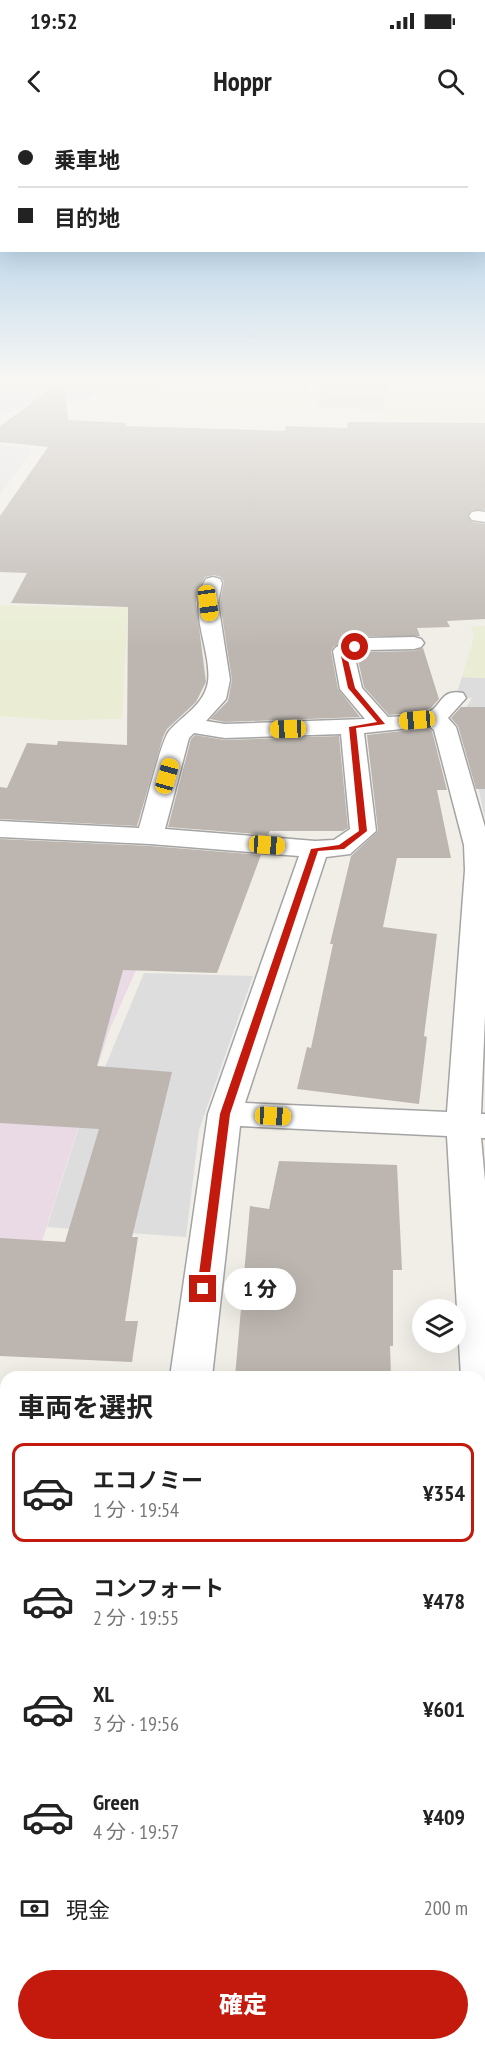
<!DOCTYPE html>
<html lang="ja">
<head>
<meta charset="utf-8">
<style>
	body { margin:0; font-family:"PT Sans Narrow","Noto Sans JP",sans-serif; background:#f2f2f2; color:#222; height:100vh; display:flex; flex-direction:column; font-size:22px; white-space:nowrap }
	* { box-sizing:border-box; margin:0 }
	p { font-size:20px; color:#767676 }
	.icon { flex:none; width:33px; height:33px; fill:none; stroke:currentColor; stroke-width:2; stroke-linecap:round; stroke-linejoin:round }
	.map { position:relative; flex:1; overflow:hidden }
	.sheet { position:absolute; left:0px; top:1251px; width:486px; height:680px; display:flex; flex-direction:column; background:#fff; border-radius:18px 18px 0 0; box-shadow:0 6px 24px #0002 }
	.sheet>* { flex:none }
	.guide { position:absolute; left:0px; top:0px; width:486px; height:132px; box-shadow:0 6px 24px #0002; display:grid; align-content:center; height:132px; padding:0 18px; background:#fff }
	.tools { position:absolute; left:412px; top:1179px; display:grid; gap:12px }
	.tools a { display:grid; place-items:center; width:54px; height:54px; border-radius:50%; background:#fff; box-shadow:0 6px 24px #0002; font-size:30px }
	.end { position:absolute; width:27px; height:27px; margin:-14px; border:8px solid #c31a0d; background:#fff; box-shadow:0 0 0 3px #fff }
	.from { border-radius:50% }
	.bubble { position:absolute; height:42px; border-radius:21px; background:#fff; box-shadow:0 6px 24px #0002; font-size:20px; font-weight:800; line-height:42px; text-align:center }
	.car { position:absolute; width:18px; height:36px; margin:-18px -9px; border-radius:8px; box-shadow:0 0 4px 2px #0007; background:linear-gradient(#f5c518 24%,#345 0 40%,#f5c518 0 76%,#345 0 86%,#f5c518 0) }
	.guide b { display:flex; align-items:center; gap:21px; height:57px; font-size:22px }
	.guide b+b { border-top:2px solid #e0e0e0 }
	.guide i { width:15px; height:15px; background:#222 }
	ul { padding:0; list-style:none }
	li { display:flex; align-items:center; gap:18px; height:99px; margin:0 12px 9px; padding:0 6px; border:3px solid transparent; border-radius:12px }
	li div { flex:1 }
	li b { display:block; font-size:22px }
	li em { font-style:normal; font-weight:800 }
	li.on { border-color:#c31a0d }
	li>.icon { width:54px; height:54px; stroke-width:1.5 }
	h2 { padding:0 18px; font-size:27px; line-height:72px }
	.pay { display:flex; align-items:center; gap:15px; height:66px; padding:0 18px; font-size:22px }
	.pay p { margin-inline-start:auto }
	.primary-button { display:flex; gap:12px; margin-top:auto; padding:12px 18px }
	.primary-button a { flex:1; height:69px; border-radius:36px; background:#c31a0d; color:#fff; font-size:24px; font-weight:800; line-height:69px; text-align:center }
	.status { display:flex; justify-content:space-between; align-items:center; height:42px; padding:0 30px; background:#fff; direction:ltr }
	.status svg { height:16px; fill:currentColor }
	header { display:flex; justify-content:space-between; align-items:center; height:78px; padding:0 18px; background:#fff; font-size:27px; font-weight:800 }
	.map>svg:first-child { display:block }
	.residential { fill:#dedddd }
	.commercial { fill:#efdbd8 }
	.industrial { fill:#e9dae5 }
	.farmland { fill:#eaedd4 }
	.parking { fill:#e4e4e4 }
	.water { fill:#abccdb }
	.building { fill:#bdb6b0 }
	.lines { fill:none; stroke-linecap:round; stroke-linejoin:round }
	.minor-casing { stroke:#a4a4a4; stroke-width:3 }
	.minor { fill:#fff; fill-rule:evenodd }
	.route { fill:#c31a0d }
</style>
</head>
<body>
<div class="status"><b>19:52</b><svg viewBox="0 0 49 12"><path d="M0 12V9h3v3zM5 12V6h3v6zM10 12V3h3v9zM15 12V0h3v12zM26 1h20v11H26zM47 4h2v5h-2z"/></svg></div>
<header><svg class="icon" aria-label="back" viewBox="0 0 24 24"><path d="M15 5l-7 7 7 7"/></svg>Hoppr<svg class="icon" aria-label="search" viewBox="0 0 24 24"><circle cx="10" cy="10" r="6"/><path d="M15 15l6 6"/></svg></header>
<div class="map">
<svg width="485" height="1930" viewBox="0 0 485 1930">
	<rect width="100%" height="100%" fill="#f0eee7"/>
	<g class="residential">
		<polygon points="324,262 371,263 389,264 383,290 318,288"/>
		<polygon points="462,557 485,558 485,698 471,636 465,589 472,578 458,577 457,572"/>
		<polygon points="144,853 253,856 199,1010 186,1117 47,1107 98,947 105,947"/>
	</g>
	<polygon class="commercial" points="480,1761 485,1766 485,1880 480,1863"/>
	<g class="industrial">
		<polygon points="0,259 199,259 193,263 23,287 0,296"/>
		<polygon points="0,755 136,850 109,911 34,1146 0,1230"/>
		<polygon points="6,1771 6,1924 18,1925 17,1930 0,1930 0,1772"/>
	</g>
	<g class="farmland">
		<polygon points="218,263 313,263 303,288 213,288 202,268 212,267 212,264"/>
		<polygon points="389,264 485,266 485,301 382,300"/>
		<polygon points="0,485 104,488 128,486 122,599 52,600 0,596"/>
		<polygon points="471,506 485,506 485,558 462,557 472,524 474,515"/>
		<polygon points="32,1925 460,1924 461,1930 31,1930"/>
	</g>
	<polygon class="parking" points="0,325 29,328 32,331 0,374"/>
	<polygon class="water" points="480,1617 485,1617 485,1710 480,1704"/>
	<g class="building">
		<polygon points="64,259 68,300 127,303 125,306 285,311 286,306 347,308 348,302 485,303 485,390 472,390 467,396 472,402 485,404 485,499 447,501 450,507 417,508 420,516 367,516 334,526 331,531 338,569 360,597 225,602 210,599 228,581 232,560 220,483 224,462 221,457 214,455 205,457 198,470 196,483 206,562 196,582 167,609 163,617 137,706 0,699 0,667 7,668 27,623 57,625 58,621 127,625 128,487 11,483 27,453 0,452 0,396 48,327 0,322 0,306"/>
		<polygon points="423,528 439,579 431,588 422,592 389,595 364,567 357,536 368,532 414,531"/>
		<polygon points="461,587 485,587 485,669 476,669 458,606 451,598"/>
		<polygon points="428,608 432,611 447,670 437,670 451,738 397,738 383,807 437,814 424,916 427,917 419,984 297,969 307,927 311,928 333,824 330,824 351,736 378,711 367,615"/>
		<polygon points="195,615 225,620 339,616 348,708 343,711 270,711 268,715 168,707 191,619"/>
		<polygon points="0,719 150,726 261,735 217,853 123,850 97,946 172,952 132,1117 138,1117 125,1201 138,1201 132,1242 0,1236 0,1118 65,1122 99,1009 0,1003"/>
		<polygon points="279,1041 397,1045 402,1150 393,1150 393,1226 390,1226 391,1257 235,1257 250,1086 269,1089"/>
	</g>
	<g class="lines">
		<defs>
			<g id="minor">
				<polygon points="478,391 485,392 485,402 472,400 469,396 472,392"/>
				<path d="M213 457 220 459 222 463 218 483 230 560 226 579 206 601 225 604 365 599 340 569 333 531 336 527 367 518 414 517 421 519 424 523 421 527 414 529 368 530 354 534 362 568 388 597C399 596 417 597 427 593 443 586 440 568 463 573L466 578 448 598 456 607 485 707V895L481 994H485V1018H481L485 1061V1321L480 1319V1257H461L447 1016 240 1006 212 1257H170L208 994 299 736 150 724 0 717V701L139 708C145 689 160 623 169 611 183 595 204 585 208 562 212 530 186 489 206 459ZM429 606 434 610 464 725 465 750 447 992 245 983 326 737 350 734 376 711 364 613ZM194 613 225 618 341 614 350 709 334 720 315 721 165 709 189 618Z"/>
				<polygon points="485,1517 485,1568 480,1570 480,1519"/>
			</g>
		</defs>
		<use href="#minor" class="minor-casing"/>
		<use href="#minor" class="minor"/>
	</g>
	<linearGradient id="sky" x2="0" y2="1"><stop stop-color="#8fbee3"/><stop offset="0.49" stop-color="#f8f7f4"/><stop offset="1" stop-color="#f8f7f4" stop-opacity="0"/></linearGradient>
	<rect width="485" height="529" fill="url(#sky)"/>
	<polygon class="route" points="355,525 357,529 346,532 355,568 385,604 356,608 367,711 344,729 318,731 230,994 208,1169 203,1174 197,1169 220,994 311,729 339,725 359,711 349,607 377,602 348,568 340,531"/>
</svg>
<div class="tools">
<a><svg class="icon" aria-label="layers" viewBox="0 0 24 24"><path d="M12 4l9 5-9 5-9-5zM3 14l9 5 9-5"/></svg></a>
</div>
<i class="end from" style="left:355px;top:527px"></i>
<i class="end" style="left:203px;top:1169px"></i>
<div class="bubble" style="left:224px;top:1148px;width:72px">1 分</div>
<i class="car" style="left:208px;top:483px;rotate:172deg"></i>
<i class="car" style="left:417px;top:600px;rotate:265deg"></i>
<i class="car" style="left:288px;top:609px;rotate:268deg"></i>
<i class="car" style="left:167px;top:656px;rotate:16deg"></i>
<i class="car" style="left:267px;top:725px;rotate:94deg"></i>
<i class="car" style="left:273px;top:996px;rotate:93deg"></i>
<div class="guide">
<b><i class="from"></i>乗車地</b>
<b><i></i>目的地</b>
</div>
<section class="sheet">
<h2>車両を選択</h2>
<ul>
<li class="on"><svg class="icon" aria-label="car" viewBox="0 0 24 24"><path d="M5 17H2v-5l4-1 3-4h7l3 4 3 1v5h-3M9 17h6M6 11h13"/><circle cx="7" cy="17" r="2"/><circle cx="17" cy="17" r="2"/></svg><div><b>エコノミー</b><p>1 分 · 19:54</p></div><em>¥354</em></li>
<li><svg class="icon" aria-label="car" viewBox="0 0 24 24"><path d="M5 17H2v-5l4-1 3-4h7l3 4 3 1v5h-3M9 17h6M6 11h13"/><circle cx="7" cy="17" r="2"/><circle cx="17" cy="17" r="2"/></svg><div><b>コンフォート</b><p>2 分 · 19:55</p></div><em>¥478</em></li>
<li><svg class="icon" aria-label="car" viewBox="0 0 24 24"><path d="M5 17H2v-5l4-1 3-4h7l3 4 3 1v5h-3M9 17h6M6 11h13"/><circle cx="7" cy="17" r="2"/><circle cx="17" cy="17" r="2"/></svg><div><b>XL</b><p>3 分 · 19:56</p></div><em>¥601</em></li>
<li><svg class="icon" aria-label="car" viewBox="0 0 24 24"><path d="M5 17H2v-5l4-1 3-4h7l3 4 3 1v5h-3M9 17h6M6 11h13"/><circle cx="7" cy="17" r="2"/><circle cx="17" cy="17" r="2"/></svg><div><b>Green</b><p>4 分 · 19:57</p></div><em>¥409</em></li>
</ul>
<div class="pay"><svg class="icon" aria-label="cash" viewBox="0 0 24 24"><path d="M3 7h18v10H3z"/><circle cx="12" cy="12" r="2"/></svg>現金<p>200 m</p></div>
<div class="primary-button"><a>確定</a></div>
</section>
</div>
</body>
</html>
